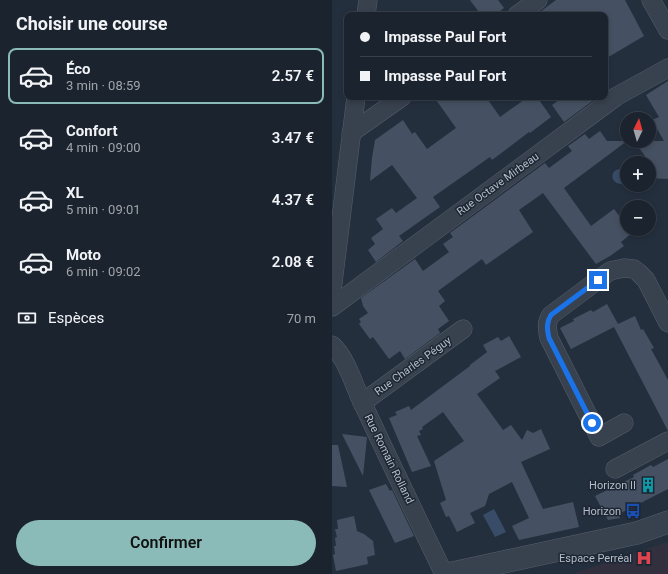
<!DOCTYPE html>
<html lang="fr">
<head>
<meta charset="utf-8">
<style>
	body { margin:0; font-family:Roboto,sans-serif; background:#242b36; color:#f1f3f6; height:100vh; display:flex; flex-direction:column; font-size:15px; white-space:nowrap }
	* { box-sizing:border-box; margin:0 }
	p { font-size:13px; color:#a0a4aa }
	.icon { flex:none; width:22px; height:22px; fill:none; stroke:currentColor; stroke-width:2; stroke-linecap:round; stroke-linejoin:round }
	.map { position:relative; flex:1; overflow:hidden }
	.side { display:flex; flex-direction:column; background:#1b232e; width:332px }
	.side>* { flex:none }
	.hud { position:absolute; left:12px; top:12px; width:264px; height:88px; border-radius:8px; box-shadow:0 2px 6px #0003,0 0 0 1px #39404a; display:grid; align-content:center; height:88px; padding:0 16px; background:#1b232e }
	.needle { width:26px; rotate:5deg }
	.buttons { position:absolute; left:288px; top:112px; display:grid; gap:8px }
	.buttons a { display:grid; place-items:center; width:36px; height:36px; border-radius:50%; background:#1b232e; box-shadow:0 2px 6px #0003,0 0 0 1px #39404a; font-size:20px }
	.end { position:absolute; width:18px; height:18px; margin:-9px; border:5px solid #1a73e8; background:#fff; box-shadow:0 0 0 2px #fff }
	.from { border-radius:50% }
	.hud b { display:flex; align-items:center; gap:14px; height:38px; font-size:15px }
	.hud b+b { border-top:1px solid #39404a }
	.hud i { width:10px; height:10px; background:#f1f3f6 }
	ul { padding:0; list-style:none }
	li { display:flex; align-items:center; gap:12px; height:56px; margin:0 8px 6px; padding:0 8px; border:2px solid transparent; border-radius:8px }
	li div { flex:1 }
	li b { display:block; font-size:15px }
	li em { font-style:normal; font-weight:600 }
	li.on { border-color:#8bbbb9 }
	li>.icon { width:36px; height:36px; stroke-width:1.5 }
	h2 { padding:0 16px; font-size:18px; line-height:48px }
	.pay { display:flex; align-items:center; gap:10px; height:44px; padding:0 16px; font-size:15px }
	.pay p { margin-inline-start:auto }
	.action { display:flex; gap:8px; margin-top:auto; padding:8px 16px }
	.action a { flex:1; height:46px; border-radius:24px; background:#8bbbb9; color:#111; font-size:16px; font-weight:600; line-height:46px; text-align:center }
	main { display:flex; flex:1; min-height:0 }
	.map>svg:first-child { display:block }
	.medical { fill:#32303f }
	.water { fill:#394c67 }
	.building { fill:#455162 }
	.lines { fill:none; stroke-linecap:round; stroke-linejoin:round }
	.minor-casing { stroke:#565f6c; stroke-width:19 }
	.tertiary-casing { stroke:#565f6c; stroke-width:23 }
	.minor { stroke:#38414e; stroke-width:18 }
	.tertiary { stroke:#38414e; stroke-width:22 }
	.route { stroke:#1a73e8; stroke-width:5 }
	.labels { text-anchor:middle; dominant-baseline:central; stroke-width:3; stroke-linejoin:round; paint-order:stroke }
	.street-label { font-size:11px; fill:#b4bcc9; stroke:#1d2633 }
	.poi-label { font-size:11px; fill:#b4bcc9; stroke:#1d2633; text-anchor:end }
</style>
</head>
<body>
<main>
<section class="side">
<h2>Choisir une course</h2>
<ul>
<li class="on"><svg class="icon" aria-label="car" viewBox="0 0 24 24"><path d="M5 17H2v-5l4-1 3-4h7l3 4 3 1v5h-3M9 17h6M6 11h13"/><circle cx="7" cy="17" r="2"/><circle cx="17" cy="17" r="2"/></svg><div><b>Éco</b><p>3 min · 08:59</p></div><em>2.57 €</em></li>
<li><svg class="icon" aria-label="car" viewBox="0 0 24 24"><path d="M5 17H2v-5l4-1 3-4h7l3 4 3 1v5h-3M9 17h6M6 11h13"/><circle cx="7" cy="17" r="2"/><circle cx="17" cy="17" r="2"/></svg><div><b>Confort</b><p>4 min · 09:00</p></div><em>3.47 €</em></li>
<li><svg class="icon" aria-label="car" viewBox="0 0 24 24"><path d="M5 17H2v-5l4-1 3-4h7l3 4 3 1v5h-3M9 17h6M6 11h13"/><circle cx="7" cy="17" r="2"/><circle cx="17" cy="17" r="2"/></svg><div><b>XL</b><p>5 min · 09:01</p></div><em>4.37 €</em></li>
<li><svg class="icon" aria-label="car" viewBox="0 0 24 24"><path d="M5 17H2v-5l4-1 3-4h7l3 4 3 1v5h-3M9 17h6M6 11h13"/><circle cx="7" cy="17" r="2"/><circle cx="17" cy="17" r="2"/></svg><div><b>Moto</b><p>6 min · 09:02</p></div><em>2.08 €</em></li>
</ul>
<div class="pay"><svg class="icon" aria-label="cash" viewBox="0 0 24 24"><path d="M3 7h18v10H3z"/><circle cx="12" cy="12" r="2"/></svg>Espèces<p>70 m</p></div>
<div class="action"><a>Confirmer</a></div>
</section>
<div class="map">
<svg width="336" height="574" viewBox="0 0 336 574">
	<rect width="100%" height="100%" fill="#242f3e"/>
	<polygon class="medical" points="336,542 336,574 240,574"/>
	<g class="water">
		<path d="M293 164H295V183C277 189 276 167 291 169Z"/>
		<polygon points="162,509 174,532 163,537 151,515"/>
	</g>
	<g class="building">
		<polygon points="138,0 166,0 172,8 163,15 149,15"/>
		<polygon points="224,0 293,0 312,36 273,59 273,15 204,15"/>
		<polygon points="336,81 336,179 317,178 317,163 313,163 313,156 302,141 332,141 320,120 327,117 314,95"/>
		<polygon points="102,97 154,97 168,117 196,97 205,97 219,117 198,133 197,132 160,160 158,157 101,197 108,207 67,236 71,241 44,262 36,250 43,244 39,238 51,229 44,219 60,208 64,213 85,198 60,165 38,181 40,158 43,140 71,120 80,134 83,132 95,149 124,128"/>
		<polygon points="231,97 266,97 232,122 220,105"/>
		<polygon points="268,131 275,141 295,141 232,188 259,226 282,209 295,226 295,229 297,229 300,233 289,242 292,246 278,256 264,264 211,193 187,210 201,232 154,265 150,259 106,291 113,301 107,306 117,321 106,329 108,333 73,359 68,351 57,359 41,337 38,339 27,324 29,322 27,319 36,313 31,306 29,298 83,259 91,271 117,252 111,244 121,237 118,233 213,163 217,168 240,151 236,146 253,134 257,139"/>
		<polygon points="275,304 286,324 303,316 309,330 311,329 322,348 319,349 336,380 336,431 282,327 239,349 228,328 242,321 241,319 259,310 261,312"/>
		<polygon points="177,336 189,357 163,371 168,378 145,394 171,430 179,425 190,440 195,430 201,433 209,429 218,449 189,462 211,509 241,502 247,527 187,540 180,526 197,518 180,482 157,494 153,506 138,513 143,523 125,532 117,516 114,517 108,503 114,500 102,461 132,441 111,412 90,427 91,429 87,431 89,435 85,436 99,466 80,472 57,418 65,415 63,412 77,406 79,410 138,366 138,365 155,352 151,345 166,337 169,341"/>
		<polygon points="10,434 35,437 31,476"/>
		<polygon points="0,445 6,445 15,487 0,486"/>
		<polygon points="336,459 336,489 287,514 288,518 276,520 263,496 302,477 301,475 319,465 321,467"/>
		<polygon points="54,484 58,491 60,490 82,536 63,543 37,490"/>
		<polygon points="22,516 25,531 32,534 41,541 43,555 35,557 36,564 4,571 1,555 3,554 2,546 4,546 3,538 5,537 3,529 6,529 5,520"/>
	</g>
	<g class="lines">
		<defs>
			<g id="minor">
				<polyline points="319,0 336,30"/>
				<polyline points="34,15 36,0"/>
				<polyline points="185,15 206,0"/>
				<polyline points="19,133 70,97"/>
				<polyline points="0,291 24,97"/>
				<polyline points="0,307 285,96 336,68"/>
				<path d="M0 345C16 360 22 387 32 406 58 462 85 518 112 574"/>
				<polyline points="30,403 131,329"/>
				<path d="M292 423 267 437 217 338C215 329 214 322 219 315L278 271 292 268 302 269 306 272 314 280 336 323"/>
				<polyline points="283,469 336,441"/>
			</g>
			<polyline id="tertiary" points="116,574 305,533 336,522"/>
		</defs>
		<use href="#minor" class="minor-casing"/>
		<use href="#tertiary" class="tertiary-casing"/>
		<use href="#minor" class="minor"/>
		<use href="#tertiary" class="tertiary"/>
	</g>
	<g class="lines">
		<path class="route" d="M260 423 217 338C215 329 214 323 219 315L266 280"/>
	</g>
	<defs>
		<symbol id="building-bare" viewBox="-9 -9 18 18"><path d="M-4-6H4V6H1V3H-1V6H-4ZM-2.5-4.3h1.7v1.8h-1.7ZM.8-4.3h1.7v1.8H.8ZM-2.5-1h1.7V.8h-1.7ZM.8-1h1.7V.8H.8Z" fill="#0f9aa8" stroke="#1d2633" stroke-width="2.5" paint-order="stroke"/></symbol>
		<symbol id="bus-bare" viewBox="-9 -9 18 18"><path d="M-5-6H5V4H4V6H2V4H-2V6H-4V4H-5ZM-3.5-4V0h7V-4ZM-3.5 1.2v1.5H-2V1.2ZM2 1.2v1.5H3.5V1.2Z" fill="#1a4fb4" stroke="#1d2633" stroke-width="2.5" paint-order="stroke"/></symbol>
		<symbol id="hospital-bare" viewBox="-9 -9 18 18"><path d="M-5-5h3v3.5h4V-5h3V5h-3V1.5h-4V5h-3Z" fill="#e0444e" stroke="#1d2633" stroke-width="2.5" paint-order="stroke"/></symbol>
	</defs>
	<g fill-rule="evenodd">
		<use href="#building-bare" x="305" y="474" width="22" height="22"/>
		<use href="#bus-bare" x="290" y="500" width="22" height="22"/>
		<use href="#hospital-bare" x="301" y="547" width="22" height="22"/>
	</g>
	<g class="labels">
		<g class="street-label">
			<text transform="translate(166 184) rotate(-36)">Rue Octave Mirbeau</text>
			<text transform="translate(81 366) rotate(-36)">Rue Charles Péguy</text>
			<text transform="translate(57 459) rotate(64)">Rue Romain Rolland</text>
		</g>
		<g class="poi-label">
			<text x="304" y="485">Horizon II</text>
			<text x="289" y="511">Horizon</text>
			<text x="300" y="558">Espace Perréal</text>
		</g>
	</g>
</svg>
<div class="buttons">
<a><svg class="needle" viewBox="-14 -14 28 28"><path d="M0-13l5 13h-10z" fill="#e53935"/><path d="M0 13l5-13h-10z" fill="#a0a4aa"/></svg></a>
<a>+</a>
<a>−</a>
</div>
<i class="end from" style="left:260px;top:423px"></i>
<i class="end" style="left:266px;top:280px"></i>
<div class="hud">
<b><i class="from"></i>Impasse Paul Fort</b>
<b><i></i>Impasse Paul Fort</b>
</div>
</div>
</main>
</body>
</html>
